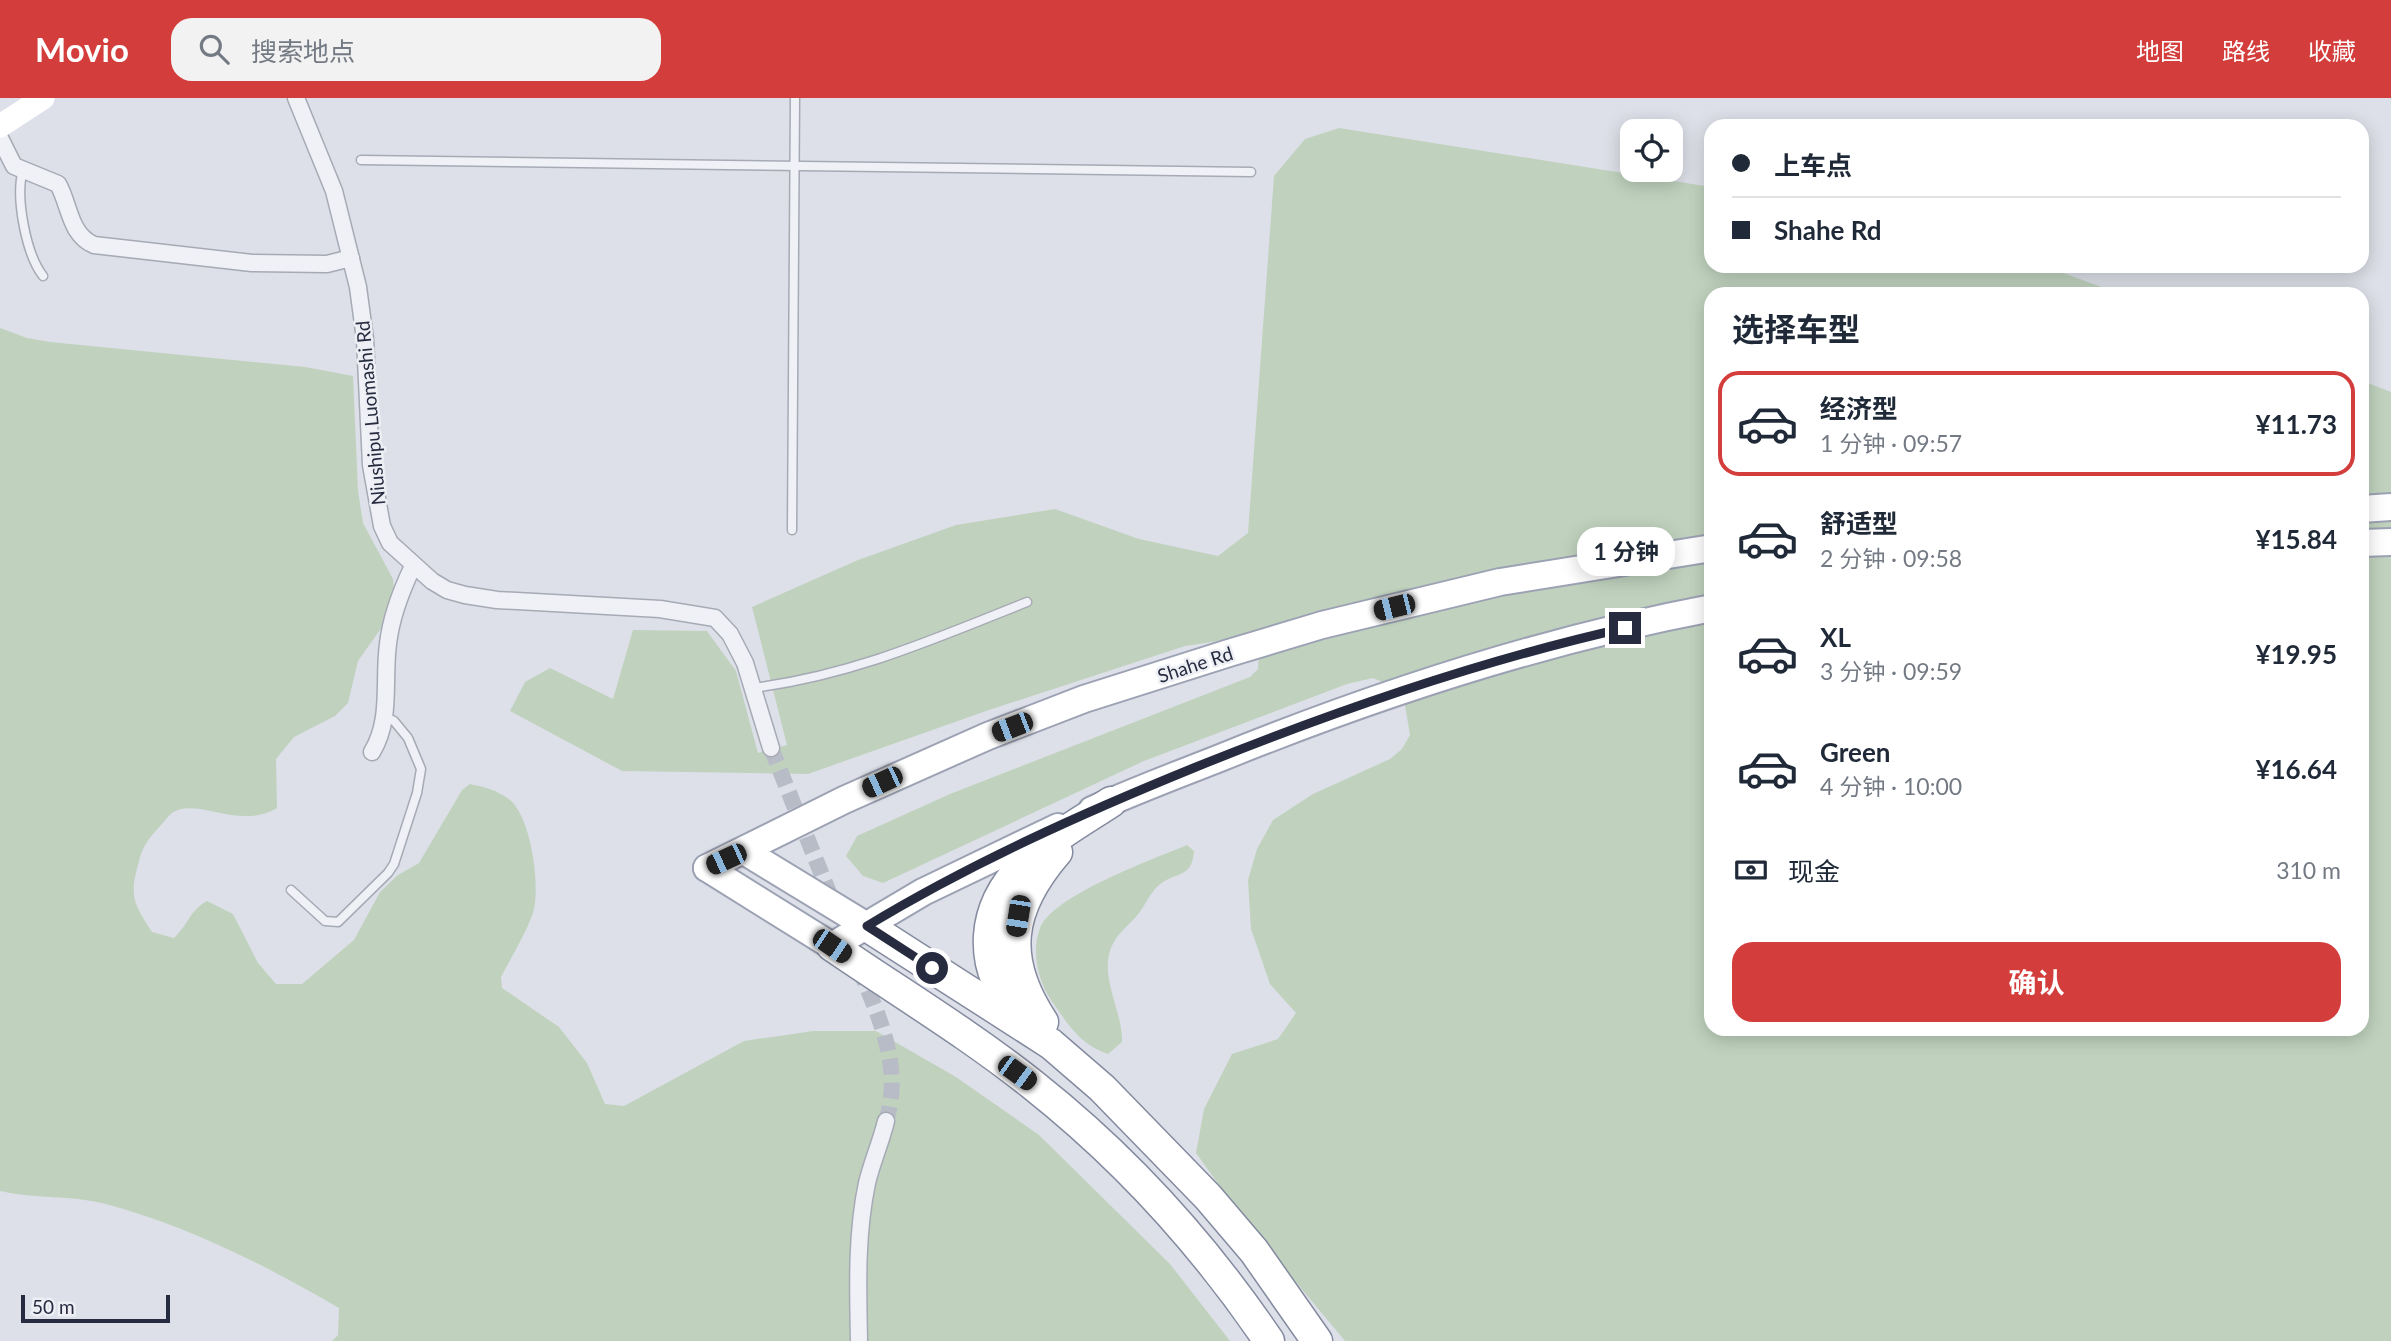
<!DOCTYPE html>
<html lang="zh">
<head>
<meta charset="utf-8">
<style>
	body { margin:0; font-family:Lato,"Noto Sans SC",sans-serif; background:#f2f2f3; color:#1f2937; height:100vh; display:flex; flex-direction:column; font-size:26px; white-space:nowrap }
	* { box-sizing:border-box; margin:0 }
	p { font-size:23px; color:#747a83 }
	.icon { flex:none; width:38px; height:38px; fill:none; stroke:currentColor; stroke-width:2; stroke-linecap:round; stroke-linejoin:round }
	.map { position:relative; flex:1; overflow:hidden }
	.sheet { position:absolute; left:1704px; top:189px; width:665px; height:749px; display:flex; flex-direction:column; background:#fff; border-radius:21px; box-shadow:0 4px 18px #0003 }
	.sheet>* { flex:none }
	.hud { position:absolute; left:1704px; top:21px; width:665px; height:154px; border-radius:21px; box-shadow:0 4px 18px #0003; display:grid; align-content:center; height:154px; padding:0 28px; background:#fff }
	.buttons { position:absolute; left:1620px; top:21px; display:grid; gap:14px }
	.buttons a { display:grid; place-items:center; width:63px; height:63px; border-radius:14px; background:#fff; box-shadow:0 4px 18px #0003; font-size:35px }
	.scale { position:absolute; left:21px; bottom:18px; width:149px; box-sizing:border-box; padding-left:7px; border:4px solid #262b3f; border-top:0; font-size:19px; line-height:24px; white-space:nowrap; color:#262b3f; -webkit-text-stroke:5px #edeff5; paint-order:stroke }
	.end { position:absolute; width:32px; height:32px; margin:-16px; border:9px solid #262b3f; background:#fff; box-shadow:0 0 0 4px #fff }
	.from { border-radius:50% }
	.bubble { position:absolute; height:49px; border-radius:21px; background:#fff; box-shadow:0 4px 18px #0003; font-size:23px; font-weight:700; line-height:49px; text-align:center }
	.car { position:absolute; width:21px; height:42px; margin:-21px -10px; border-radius:9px; box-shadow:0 0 5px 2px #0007; background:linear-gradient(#222 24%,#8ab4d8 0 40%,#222 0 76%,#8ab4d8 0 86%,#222 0) }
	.hud b { display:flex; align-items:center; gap:24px; height:66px; font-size:26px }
	.hud b+b { border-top:2px solid #e0e1e3 }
	.hud i { width:18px; height:18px; background:#1f2937 }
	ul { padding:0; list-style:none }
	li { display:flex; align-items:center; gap:21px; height:105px; margin:0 14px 10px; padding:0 14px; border:4px solid transparent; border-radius:21px }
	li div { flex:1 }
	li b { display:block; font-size:26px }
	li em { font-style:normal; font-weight:700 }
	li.current { border-color:#d33e3c }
	li>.icon { width:63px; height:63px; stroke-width:1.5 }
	h2 { padding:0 28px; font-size:32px; line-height:84px }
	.pay { display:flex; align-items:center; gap:18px; height:77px; padding:0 28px; font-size:26px }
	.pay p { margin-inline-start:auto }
	.primary-button { display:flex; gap:14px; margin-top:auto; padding:14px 28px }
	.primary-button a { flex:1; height:80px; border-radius:21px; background:#d33e3c; color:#fff; font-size:28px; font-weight:700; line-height:80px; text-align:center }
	header { display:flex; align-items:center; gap:42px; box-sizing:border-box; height:98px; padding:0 35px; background:#d33e3c; color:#fff }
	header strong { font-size:33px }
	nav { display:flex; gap:38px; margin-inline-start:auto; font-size:24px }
	.search { width:490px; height:63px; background:#f2f2f3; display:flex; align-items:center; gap:18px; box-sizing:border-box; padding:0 24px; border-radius:21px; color:#747a83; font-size:26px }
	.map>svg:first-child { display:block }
	.green { fill:#c0d2be }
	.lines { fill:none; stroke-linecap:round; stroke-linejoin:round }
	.street-tunnel { stroke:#b8bcc6; stroke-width:16; stroke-dasharray:16 8; stroke-linecap:butt }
	.lane-casing { stroke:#a6aab5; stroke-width:11 }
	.street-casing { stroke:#a6aab5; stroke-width:19 }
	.primary-casing { stroke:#9ca2b4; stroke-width:30 }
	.highway-casing { stroke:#848a9f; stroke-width:33 }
	.lane { stroke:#f0f1f6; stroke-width:8 }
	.street { stroke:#f0f1f6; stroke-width:16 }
	.secondary { stroke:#fff; stroke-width:23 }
	.primary { stroke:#fff; stroke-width:26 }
	.highway { stroke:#fff; stroke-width:30 }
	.route { stroke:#262b3f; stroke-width:9 }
	.labels { text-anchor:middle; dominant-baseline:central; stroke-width:5; stroke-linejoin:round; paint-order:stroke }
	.street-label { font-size:19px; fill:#262b3f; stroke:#edeff5 }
</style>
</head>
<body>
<header>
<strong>Movio</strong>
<div class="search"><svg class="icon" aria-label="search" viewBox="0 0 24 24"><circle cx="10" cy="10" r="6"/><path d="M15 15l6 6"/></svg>搜索地点</div>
<nav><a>地图</a><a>路线</a><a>收藏</a></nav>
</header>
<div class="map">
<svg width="2391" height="1243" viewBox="0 0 2391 1243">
	<rect width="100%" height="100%" fill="#dde0e8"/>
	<g class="green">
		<polygon points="1339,30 1711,89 1712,168 2044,168 2121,196 1712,196 1712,931 2362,931 2363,283 2391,294 2391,1243 1345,1243 1245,1123 1196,1055 1204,1011 1232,956 1278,941 1296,915 1270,886 1251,831 1248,782 1257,751 1273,722 1313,696 1390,661 1402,651 1410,637 1405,607 1394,589 1373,580 1347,586 1144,663 883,785 863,778 846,758 857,738 950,696 1250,579 1258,571 1259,556 1239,540 1185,548 989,612 808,676 622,673 510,613 525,584 550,570 613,601 633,532 707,533 736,573 758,655 787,647 752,509 858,462 956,427 1055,411 1139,441 1218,458 1248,435 1274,78 1305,41"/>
		<path d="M0 230 27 240 50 244 305 269 353 278 358 393 363 425 393 481 395 503 387 522 358 563 348 605 335 618 294 639 276 661 277 710C240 733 196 698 172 715 168 718 164 724 161 727 150 739 143 747 139 763 129 798 133 805 152 834L174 840C188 827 190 812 207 803L233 816 258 865 276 886H302L354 842 380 794 398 777 419 765 462 692 470 686C485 689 497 692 510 702 531 719 541 789 533 815 525 837 512 858 501 879L502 890 559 929 587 965 605 1006 624 1008 744 943 813 933H876L956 979 1039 1037 1170 1166 1230 1243H332L338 1237 339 1210C267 1168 188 1128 106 1106 72 1097 34 1101 0 1093Z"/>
		<path d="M1187 747 1194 753C1192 782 1174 773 1158 788 1150 795 1146 806 1139 815 1129 828 1116 835 1110 853 1101 882 1123 915 1122 944L1108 956C1079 946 1068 926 1051 902 1038 883 1031 853 1040 830 1053 797 1154 761 1187 747Z"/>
	</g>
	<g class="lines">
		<g class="street-tunnel">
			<polyline points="771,650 834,807"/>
			<path d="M859 870C879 919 903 969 886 1023"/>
		</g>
		<defs>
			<g id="lane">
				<polyline points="361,62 1251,74"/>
				<path d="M23 72C15 99 26 156 43 178"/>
				<polyline points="792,432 795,0"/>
				<path d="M753 590C853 577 934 541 1027 504"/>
				<polyline points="291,792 325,823 338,824 388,775 394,766 417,695 421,671 408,640 394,623 385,619"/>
			</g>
			<g id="street">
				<polyline points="296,0 334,93 358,189 365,241 371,367 382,428 390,445 432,483 447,492 465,497 497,502 660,511 715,520 730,536 745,565 771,650"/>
				<path d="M0 40 14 68 58 86C70 107 69 136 94 147L252 165 327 166 351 160"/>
				<path d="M372 654C392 621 383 583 388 546 391 519 401 493 413 468"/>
				<path d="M859 1243C858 1191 856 1137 867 1085 872 1064 881 1044 886 1023"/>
			</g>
			<g id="primary">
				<polyline points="2362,411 2391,409"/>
				<polyline points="2362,445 2391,444"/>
				<path d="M1092 712C1134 693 1177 677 1220 660 1378 596 1543 542 1712 510"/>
				<polyline points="744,753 867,828"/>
				<polyline points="707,770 832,848 923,794 1058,729"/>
				<polyline points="707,770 844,702 988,638 1084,601 1229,555 1322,527 1500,484 1712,450"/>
			</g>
			<g id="highway">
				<polyline points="867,828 1051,946 1102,990 1208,1099 1254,1153 1317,1243"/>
				<path d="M832 848C899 894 969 936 1033 987 1124 1059 1204 1147 1269 1243"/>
				<path d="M1023 920C1000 895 987 872 989 838 993 771 1061 737 1111 704"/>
				<path d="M1043 924C1001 861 1008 811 1057 754"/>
			</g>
		</defs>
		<use href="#lane" class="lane-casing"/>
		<use href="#street" class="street-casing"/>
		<use href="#primary" class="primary-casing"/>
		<use href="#highway" class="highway-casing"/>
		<use href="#lane" class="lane"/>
		<use href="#street" class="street"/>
		<polyline class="secondary" points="0,28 43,0"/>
		<use href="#primary" class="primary"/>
		<use href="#highway" class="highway"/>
	</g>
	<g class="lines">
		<path class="route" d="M932 870 867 828C971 765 1083 715 1196 669 1335 613 1478 563 1625 530"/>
	</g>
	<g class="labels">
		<g class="street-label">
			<text transform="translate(370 315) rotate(-95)">Niushipu Luomashi Rd</text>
			<text transform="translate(1195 566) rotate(-18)">Shahe Rd</text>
		</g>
	</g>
</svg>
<div class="buttons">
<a><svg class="icon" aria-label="locate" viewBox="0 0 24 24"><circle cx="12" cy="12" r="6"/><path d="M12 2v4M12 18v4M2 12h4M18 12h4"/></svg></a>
</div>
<div class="scale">50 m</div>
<i class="end from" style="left:932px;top:870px"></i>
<i class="end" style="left:1625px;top:530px"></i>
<div class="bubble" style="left:1577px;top:429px;width:98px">1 分钟</div>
<i class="car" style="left:1394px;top:509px;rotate:256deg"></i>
<i class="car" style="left:1012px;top:629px;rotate:249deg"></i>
<i class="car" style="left:882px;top:684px;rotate:245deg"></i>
<i class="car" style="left:726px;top:761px;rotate:245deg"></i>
<i class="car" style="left:1018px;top:818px;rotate:189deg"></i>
<i class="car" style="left:832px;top:848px;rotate:124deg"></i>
<i class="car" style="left:1017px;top:975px;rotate:126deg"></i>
<div class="hud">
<b><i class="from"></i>上车点</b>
<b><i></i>Shahe Rd</b>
</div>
<section class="sheet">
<h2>选择车型</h2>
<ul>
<li class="current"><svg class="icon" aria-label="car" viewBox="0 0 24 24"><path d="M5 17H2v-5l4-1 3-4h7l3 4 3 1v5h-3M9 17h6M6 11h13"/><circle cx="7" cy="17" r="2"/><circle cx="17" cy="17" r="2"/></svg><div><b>经济型</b><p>1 分钟 · 09:57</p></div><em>¥11.73</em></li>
<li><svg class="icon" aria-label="car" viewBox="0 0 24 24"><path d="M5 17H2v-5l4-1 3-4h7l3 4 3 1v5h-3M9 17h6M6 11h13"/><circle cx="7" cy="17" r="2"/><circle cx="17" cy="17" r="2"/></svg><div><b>舒适型</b><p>2 分钟 · 09:58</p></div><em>¥15.84</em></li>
<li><svg class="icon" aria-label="car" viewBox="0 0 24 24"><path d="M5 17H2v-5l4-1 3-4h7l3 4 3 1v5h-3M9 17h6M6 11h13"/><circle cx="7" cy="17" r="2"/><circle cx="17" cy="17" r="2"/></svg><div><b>XL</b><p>3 分钟 · 09:59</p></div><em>¥19.95</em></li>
<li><svg class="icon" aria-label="car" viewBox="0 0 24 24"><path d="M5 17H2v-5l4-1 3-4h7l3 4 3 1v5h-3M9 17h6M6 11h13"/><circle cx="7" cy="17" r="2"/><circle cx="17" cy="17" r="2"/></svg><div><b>Green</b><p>4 分钟 · 10:00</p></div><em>¥16.64</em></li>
</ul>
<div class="pay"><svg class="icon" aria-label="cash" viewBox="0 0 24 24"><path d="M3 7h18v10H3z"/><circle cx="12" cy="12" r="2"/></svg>现金<p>310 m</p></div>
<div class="primary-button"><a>确认</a></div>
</section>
</div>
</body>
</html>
